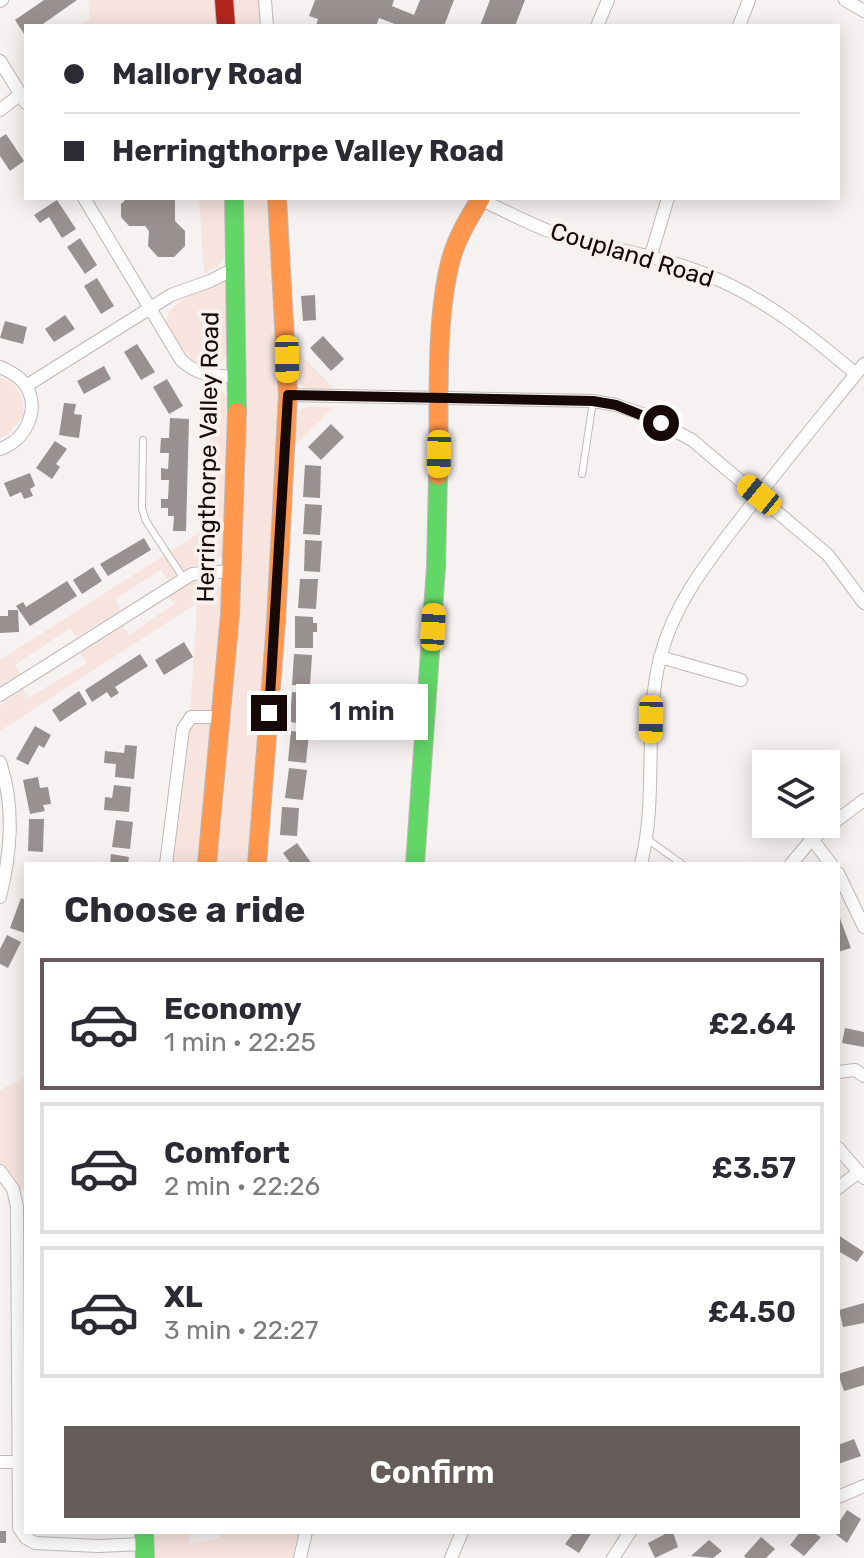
<!DOCTYPE html>
<html lang="en">
<head>
<meta charset="utf-8">
<style>
	body { margin:0; font-family:Rubik,sans-serif; background:#f7f7f7; color:#2b2b33; height:100vh; display:flex; flex-direction:column; font-size:30px; white-space:nowrap }
	* { box-sizing:border-box; margin:0 }
	p { font-size:26px; color:#7c7c81 }
	.icon { flex:none; width:44px; height:44px; fill:none; stroke:currentColor; stroke-width:2; stroke-linecap:round; stroke-linejoin:round }
	.map { position:relative; flex:1; overflow:hidden }
	.panel { position:absolute; left:24px; top:862px; width:816px; height:672px; display:flex; flex-direction:column; background:#fff; border-radius:0px; box-shadow:0 4px 20px #0003 }
	.panel>* { flex:none }
	.banner { position:absolute; left:24px; top:24px; width:816px; height:176px; border-radius:0px; box-shadow:0 4px 20px #0003; display:grid; align-content:center; height:176px; padding:0 40px; background:#fff }
	.buttons { position:absolute; left:752px; top:750px; display:grid; gap:16px }
	.buttons a { display:grid; place-items:center; width:88px; height:88px; border-radius:0px; background:#fff; box-shadow:0 4px 20px #0003; font-size:40px }
	.end { position:absolute; width:36px; height:36px; margin:-18px; border:10px solid #170907; background:#fff; box-shadow:0 0 0 4px #fff }
	.from { border-radius:50% }
	.bubble { position:absolute; height:56px; border-radius:0px; background:#fff; box-shadow:0 4px 20px #0003; font-size:26px; font-weight:600; line-height:56px; text-align:center }
	.car { position:absolute; width:24px; height:48px; margin:-24px -12px; border-radius:10px; box-shadow:0 0 6px 2px #0007; background:linear-gradient(#f5c518 24%,#345 0 40%,#f5c518 0 76%,#345 0 86%,#f5c518 0) }
	.banner b { display:flex; align-items:center; gap:28px; height:76px; font-size:30px }
	.banner b+b { border-top:2px solid #e1e1e2 }
	.banner i { width:20px; height:20px; background:#2b2b33 }
	ul { padding:0; list-style:none }
	li { display:flex; align-items:center; gap:24px; height:132px; margin:0 16px 12px; padding:0 24px; border:4px solid #e1e1e2; border-radius:0px }
	li div { flex:1 }
	li b { display:block; font-size:30px }
	li em { font-style:normal; font-weight:600 }
	li.current { border-color:#655b59 }
	li>.icon { width:72px; height:72px; stroke-width:1.5 }
	h2 { padding:0 40px; font-size:36px; line-height:96px }
	.action { display:flex; gap:16px; margin-top:auto; padding:16px 40px }
	.action a { flex:1; height:92px; border-radius:0px; background:#655b59; color:#fff; font-size:32px; font-weight:600; line-height:92px; text-align:center }
	.map>svg:first-child { display:block }
	.green { fill:#f7e4df }
	.building { fill:#99918f }
	.lines { fill:none; stroke-linecap:round; stroke-linejoin:round }
	.lane-casing { stroke:#c1b8b6; stroke-width:8 }
	.street-casing { stroke:#c1b8b6; stroke-width:14 }
	.fast-casing { stroke:#c1b8b6; stroke-width:20 }
	.slow-casing { stroke:#c1b8b6; stroke-width:20 }
	.jam-casing { stroke:#c1b8b6; stroke-width:20 }
	.lane { stroke:#fefdfd; stroke-width:6 }
	.street { stroke:#fefdfd; stroke-width:12 }
	.fast { stroke:#63d668; stroke-width:18 }
	.slow { stroke:#ff974d; stroke-width:18 }
	.jam { stroke:#b3261e; stroke-width:18 }
	.route { stroke:#170907; stroke-width:10 }
	.labels { text-anchor:middle; dominant-baseline:central; stroke-width:8; stroke-linejoin:round; paint-order:stroke }
	.street-label { font-size:24px; fill:#170907; stroke:#f9f1ee }
</style>
</head>
<body>
<div class="map">
<svg width="864" height="1558" viewBox="0 0 864 1558">
	<rect width="100%" height="100%" fill="#f6f2f1"/>
	<g class="green">
		<polygon points="88,0 214,0 215,26 77,26 90,18"/>
		<polygon points="229,0 259,0 261,26 231,26"/>
		<polygon points="199,198 224,198 224,258 218,266 204,274"/>
		<polygon points="242,198 271,198 281,375 271,584 250,864 216,864"/>
		<path d="M227 281 228 343 225 359C198 383 179 342 166 322 170 297 206 290 227 281Z"/>
		<path d="M299 353 334 388C296 389 294 393 299 353Z"/>
		<path d="M0 377C18 383 24 397 24 415L8 434 0 439Z"/>
		<polygon points="211,387 224,393 227,398 222,557 211,564 189,567 168,580 161,570 115,599 121,610 77,637 70,628 15,665 20,675 0,687 0,660 207,528"/>
		<polygon points="310,406 333,408 292,448 298,410"/>
		<path d="M193 577C207 576 217 577 223 591L197 864H173L189 731 197 603 0 731V706L22 690 28 698 87 663 81 653 123 626 129 635 174 604 168 594Z"/>
		<polygon points="26,1077 26,1190 20,1189 14,1177 0,1162 0,1090"/>
		<polygon points="153,1532 189,1532 189,1544 220,1538 222,1532 299,1532 295,1545 294,1558 154,1558"/>
	</g>
	<g class="building">
		<polygon points="44,0 77,0 40,26 26,26 26,37 15,20"/>
		<polygon points="315,0 394,0 392,6 414,15 420,0 454,0 444,26 400,26 379,18 376,26 316,26 318,19 309,16"/>
		<polygon points="490,0 525,0 515,26 480,26"/>
		<polygon points="6,134 24,161 10,171 0,156 0,138"/>
		<polygon points="127,198 175,198 175,221 185,231 185,246 174,257 158,257 148,246 149,231 145,226 129,226 121,217 121,204"/>
		<polygon points="57,200 76,229 62,238 49,217 40,223 34,215"/>
		<polygon points="80,238 97,265 85,274 67,247"/>
		<polygon points="97,278 114,306 101,314 84,286"/>
		<polygon points="315,295 316,320 303,321 301,296"/>
		<polygon points="65,315 75,329 54,342 45,329"/>
		<polygon points="5,321 27,327 23,344 0,338"/>
		<polygon points="323,336 344,359 331,371 310,348"/>
		<polygon points="137,344 155,372 141,380 124,352"/>
		<polygon points="104,366 111,379 84,394 77,381"/>
		<polygon points="167,379 183,406 169,414 153,387"/>
		<polygon points="64,403 76,404 74,414 82,415 79,438 59,435"/>
		<polygon points="170,418 189,419 186,531 173,531 174,516 168,516 168,508 161,508 161,499 168,499 169,480 161,480 161,468 168,469 169,453 160,453 161,438 169,438"/>
		<polygon points="331,424 344,437 321,460 308,447"/>
		<polygon points="55,441 67,449 56,464 60,467 52,479 36,468"/>
		<polygon points="305,465 321,466 320,498 303,497"/>
		<polygon points="30,473 35,486 30,489 33,496 24,499 21,492 10,497 4,483"/>
		<polygon points="305,504 322,505 320,535 303,534"/>
		<polygon points="144,538 151,550 108,576 100,564"/>
		<polygon points="305,540 322,541 320,572 304,571"/>
		<polygon points="93,567 102,581 82,594 73,580"/>
		<polygon points="300,579 318,579 316,609 298,608"/>
		<polygon points="67,581 77,596 30,626 16,606 23,602 26,607"/>
		<polygon points="8,610 18,610 19,632 0,633 0,616 8,616"/>
		<polygon points="295,616 313,617 313,623 317,623 317,632 313,632 313,648 295,648"/>
		<polygon points="184,642 193,657 164,675 155,660"/>
		<polygon points="140,654 148,666 115,687 119,693 111,698 107,692 92,702 85,690"/>
		<polygon points="294,654 312,655 310,686 292,685"/>
		<polygon points="79,691 87,704 60,722 52,710"/>
		<polygon points="292,692 310,693 307,724 290,722"/>
		<polygon points="35,726 51,735 44,748 39,745 28,765 16,759"/>
		<polygon points="291,731 309,733 306,763 288,761"/>
		<polygon points="125,745 137,746 134,779 115,777 116,764 104,763 105,751 124,753"/>
		<polygon points="289,768 307,770 303,800 285,798"/>
		<polygon points="38,777 40,788 48,787 51,804 43,805 45,811 30,814 23,780"/>
		<polygon points="114,785 131,787 129,812 104,810 105,797 112,798"/>
		<polygon points="282,807 299,808 297,836 280,835"/>
		<polygon points="29,819 44,819 43,852 28,851"/>
		<polygon points="116,820 133,822 130,849 112,847"/>
		<polygon points="297,843 312,864 291,864 283,853"/>
		<polygon points="111,854 129,857 128,864 110,864"/>
		<polygon points="21,898 26,900 25,933 10,928"/>
		<polygon points="838,913 851,948 838,952"/>
		<polygon points="7,935 21,942 8,968 0,964 0,949"/>
		<polygon points="845,1028 864,1032 864,1047 842,1043"/>
		<polygon points="838,1235 864,1252 857,1262 838,1251"/>
		<polygon points="864,1303 864,1323 843,1327 839,1310"/>
		<polygon points="864,1366 864,1385 844,1391 838,1374"/>
		<polygon points="854,1439 861,1456 838,1464 838,1445"/>
		<polygon points="847,1510 861,1519 847,1543 833,1532 838,1532 838,1524"/>
		<rect x="0" y="1531" width="6" height="12"/>
		<polygon points="574,1532 592,1532 579,1553 565,1544"/>
		<polygon points="669,1532 673,1532 678,1547 655,1558 648,1543"/>
		<polygon points="800,1532 812,1532 821,1537 804,1556 790,1545"/>
		<polygon points="761,1537 775,1549 766,1558 746,1558 744,1556"/>
		<polygon points="709,1540 722,1551 713,1558 691,1556"/>
	</g>
	<g class="lines">
		<defs>
			<g id="lane">
				<polyline points="143,440 142,509 146,521 184,579"/>
				<polyline points="582,474 593,401"/>
				<polyline points="647,839 682,864"/>
			</g>
			<g id="street">
				<polyline points="265,0 267,26"/>
				<polyline points="845,0 864,11"/>
				<polyline points="0,1 2,0"/>
				<polyline points="597,26 608,0"/>
				<polyline points="739,26 749,0"/>
				<polyline points="0,61 26,103"/>
				<polyline points="0,110 21,94"/>
				<path d="M84 198 181 360C198 376 214 376 236 377"/>
				<path d="M480 199C502 210 524 221 546 230 598 248 653 253 705 274 762 296 810 335 856 374"/>
				<polyline points="651,255 668,198"/>
				<path d="M0 367C9 371 21 377 26 386 41 410 25 441 0 449"/>
				<polyline points="26,386 171,295 210,281 236,268"/>
				<polyline points="288,395 593,401 616,405 645,415 692,440 828,555 864,603"/>
				<polyline points="660,657 741,680"/>
				<polyline points="0,695 192,574 231,571"/>
				<path d="M0 762C15 807 11 852 0 897"/>
				<polyline points="812,839 831,864"/>
				<polyline points="166,864 183,729 191,717 222,717"/>
				<path d="M641 864C658 797 643 726 660 658 674 603 708 561 742 517 781 465 823 415 864 364"/>
				<polyline points="791,864 812,839 864,800"/>
				<polyline points="838,873 864,927"/>
				<polyline points="838,1072 855,1070 864,1076"/>
				<polyline points="838,1148 864,1178"/>
				<polyline points="0,1171 13,1189 17,1207 19,1528 26,1538 35,1543 98,1546 144,1544"/>
				<polyline points="838,1188 859,1172"/>
				<polyline points="0,1462 17,1462"/>
				<polyline points="838,1497 864,1486"/>
				<polyline points="300,1558 306,1532"/>
				<polyline points="451,1558 462,1532"/>
				<polyline points="613,1558 630,1532"/>
			</g>
			<g id="fast">
				<polyline points="234,198 237,412"/>
				<polyline points="415,864 436,567 438,476"/>
				<polyline points="144,1532 145,1558"/>
			</g>
			<g id="slow">
				<path d="M438 476C440 409 434 324 451 259 457 237 469 218 481 198"/>
				<polyline points="207,864 230,615 237,412"/>
				<polyline points="257,864 276,622 288,395 277,198"/>
			</g>
			<polyline id="jam" points="224,0 226,26"/>
		</defs>
		<use href="#lane" class="lane-casing"/>
		<use href="#street" class="street-casing"/>
		<use href="#fast" class="fast-casing"/>
		<use href="#slow" class="slow-casing"/>
		<use href="#jam" class="jam-casing"/>
		<use href="#lane" class="lane"/>
		<use href="#street" class="street"/>
		<use href="#fast" class="fast"/>
		<use href="#slow" class="slow"/>
		<use href="#jam" class="jam"/>
	</g>
	<g class="lines">
		<polyline class="route" points="269,713 288,395 593,401 616,405 661,423"/>
	</g>
	<g class="labels">
		<g class="street-label">
			<text transform="translate(632 255) rotate(17)">Coupland Road</text>
			<text transform="translate(208 457) rotate(-89)">Herringthorpe Valley Road</text>
		</g>
	</g>
</svg>
<div class="buttons">
<a><svg class="icon" aria-label="layers" viewBox="0 0 24 24"><path d="M12 4l9 5-9 5-9-5zM3 14l9 5 9-5"/></svg></a>
</div>
<i class="end from" style="left:661px;top:423px"></i>
<i class="end" style="left:269px;top:713px"></i>
<div class="bubble" style="left:296px;top:684px;width:132px">1 min</div>
<i class="car" style="left:287px;top:359px;rotate:179deg"></i>
<i class="car" style="left:439px;top:454px;rotate:181deg"></i>
<i class="car" style="left:759px;top:495px;rotate:309deg"></i>
<i class="car" style="left:433px;top:627px;rotate:3deg"></i>
<i class="car" style="left:651px;top:719px;rotate:181deg"></i>
<div class="banner">
<b><i class="from"></i>Mallory Road</b>
<b><i></i>Herringthorpe Valley Road</b>
</div>
<section class="panel">
<h2>Choose a ride</h2>
<ul>
<li class="current"><svg class="icon" aria-label="car" viewBox="0 0 24 24"><path d="M5 17H2v-5l4-1 3-4h7l3 4 3 1v5h-3M9 17h6M6 11h13"/><circle cx="7" cy="17" r="2"/><circle cx="17" cy="17" r="2"/></svg><div><b>Economy</b><p>1 min · 22:25</p></div><em>£2.64</em></li>
<li><svg class="icon" aria-label="car" viewBox="0 0 24 24"><path d="M5 17H2v-5l4-1 3-4h7l3 4 3 1v5h-3M9 17h6M6 11h13"/><circle cx="7" cy="17" r="2"/><circle cx="17" cy="17" r="2"/></svg><div><b>Comfort</b><p>2 min · 22:26</p></div><em>£3.57</em></li>
<li><svg class="icon" aria-label="car" viewBox="0 0 24 24"><path d="M5 17H2v-5l4-1 3-4h7l3 4 3 1v5h-3M9 17h6M6 11h13"/><circle cx="7" cy="17" r="2"/><circle cx="17" cy="17" r="2"/></svg><div><b>XL</b><p>3 min · 22:27</p></div><em>£4.50</em></li>
</ul>
<div class="action"><a>Confirm</a></div>
</section>
</div>
</body>
</html>
